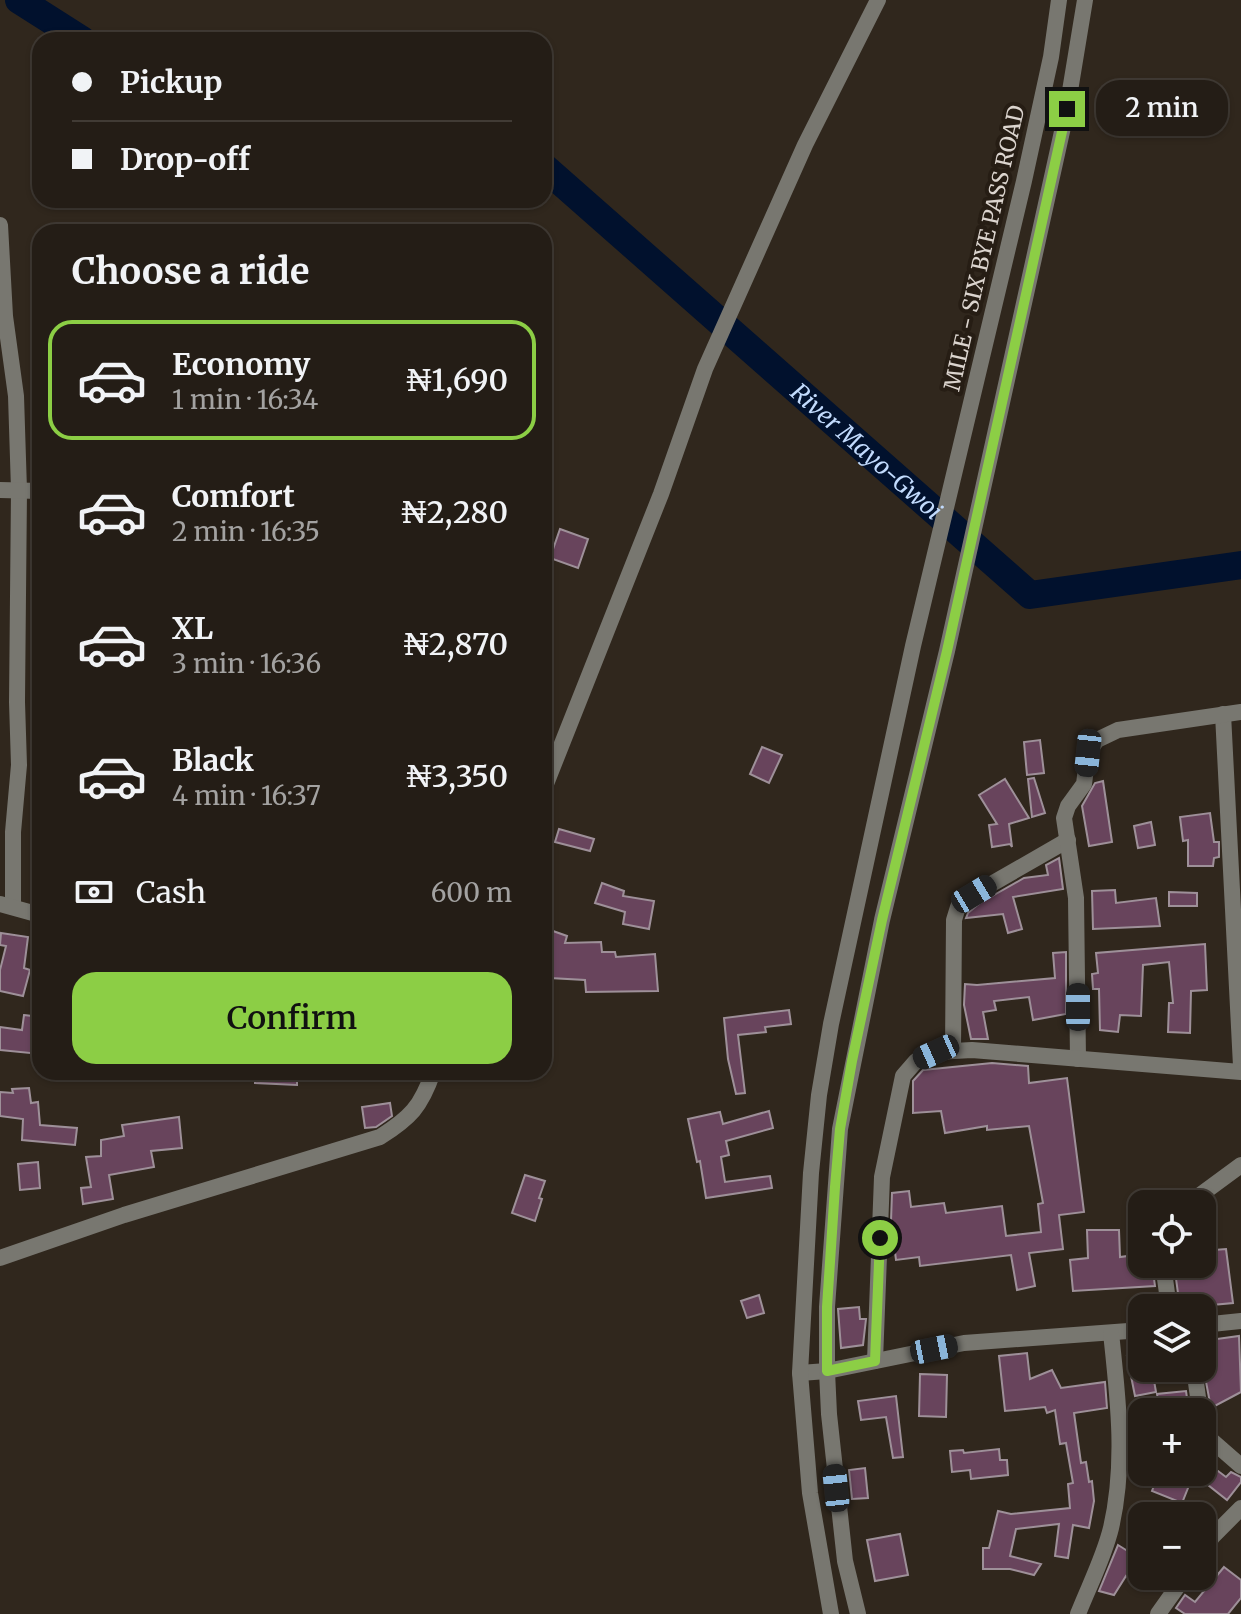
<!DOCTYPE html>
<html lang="en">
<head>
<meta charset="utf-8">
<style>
	body { margin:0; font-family:Merriweather,serif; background:#302a23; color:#f1f3f6; height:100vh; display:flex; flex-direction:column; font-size:30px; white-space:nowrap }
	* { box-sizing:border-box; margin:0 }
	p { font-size:26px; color:#a3a2a1 }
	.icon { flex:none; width:44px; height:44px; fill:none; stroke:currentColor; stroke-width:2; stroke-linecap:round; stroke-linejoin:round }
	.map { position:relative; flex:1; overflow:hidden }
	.details { position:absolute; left:32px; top:224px; width:520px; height:856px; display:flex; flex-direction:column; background:#241d16; border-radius:24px; box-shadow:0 2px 6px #0004,0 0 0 2px #413b35 }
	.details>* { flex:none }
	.top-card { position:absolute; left:32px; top:32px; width:520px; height:176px; border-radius:24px; box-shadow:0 2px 6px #0004,0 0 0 2px #413b35; display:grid; align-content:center; height:176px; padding:0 40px; background:#241d16 }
	.fabs { position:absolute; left:1128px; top:1190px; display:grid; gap:16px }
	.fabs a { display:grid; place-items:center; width:88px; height:88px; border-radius:16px; background:#241d16; box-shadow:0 2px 6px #0004,0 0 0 2px #413b35; font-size:40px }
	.end { position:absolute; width:36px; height:36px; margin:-18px; border:10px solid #8cce45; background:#111; box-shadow:0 0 0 4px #111 }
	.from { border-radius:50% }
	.bubble { position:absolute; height:56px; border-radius:24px; background:#241d16; box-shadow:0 2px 6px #0004,0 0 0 2px #413b35; font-size:26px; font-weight:600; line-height:56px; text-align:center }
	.car { position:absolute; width:24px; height:48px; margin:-24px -12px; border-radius:10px; box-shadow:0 0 6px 2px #0007; background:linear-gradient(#222 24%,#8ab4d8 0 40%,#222 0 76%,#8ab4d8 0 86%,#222 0) }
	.top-card b { display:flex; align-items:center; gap:28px; height:76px; font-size:30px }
	.top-card b+b { border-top:2px solid #413b35 }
	.top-card i { width:20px; height:20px; background:#f1f3f6 }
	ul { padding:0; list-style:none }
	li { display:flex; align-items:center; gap:24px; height:120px; margin:0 16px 12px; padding:0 24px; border:4px solid transparent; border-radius:24px }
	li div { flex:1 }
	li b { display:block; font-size:30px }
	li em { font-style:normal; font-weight:600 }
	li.current { border-color:#8cce45 }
	li>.icon { width:72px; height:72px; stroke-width:1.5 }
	h2 { padding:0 40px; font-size:36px; line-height:96px }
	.pay { display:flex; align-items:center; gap:20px; height:88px; padding:0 40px; font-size:30px }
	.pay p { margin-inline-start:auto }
	.action { display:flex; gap:16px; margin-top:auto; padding:16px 40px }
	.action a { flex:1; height:92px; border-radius:24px; background:#8cce45; color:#111; font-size:32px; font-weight:600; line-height:92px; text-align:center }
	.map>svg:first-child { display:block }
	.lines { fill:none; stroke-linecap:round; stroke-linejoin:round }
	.river { stroke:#01112d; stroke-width:28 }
	.building { fill:#68445c; stroke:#9e9099; stroke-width:2 }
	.minor { stroke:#787770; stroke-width:16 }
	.tertiary { stroke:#787770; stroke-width:16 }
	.route { stroke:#8cce45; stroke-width:10 }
	.labels { text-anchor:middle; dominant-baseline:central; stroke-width:8; stroke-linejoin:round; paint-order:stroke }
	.street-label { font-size:22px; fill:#dbd4ce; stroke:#261d14 }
	.water-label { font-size:24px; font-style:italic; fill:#c2dbfd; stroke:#261d14 }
</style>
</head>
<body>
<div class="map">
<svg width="1241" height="1614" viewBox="0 0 1241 1614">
	<rect width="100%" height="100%" fill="#30271d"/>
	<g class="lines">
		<g class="river">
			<polyline points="19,0 82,40"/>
			<path id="s1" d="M544 167 1030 595 1241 565"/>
		</g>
	</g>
	<g class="building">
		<polygon points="560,529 588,539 578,568 550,558"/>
		<polygon points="1040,740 1044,773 1027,775 1024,742"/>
		<polygon points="762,747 782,755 769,783 750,774"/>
		<polygon points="1034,778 1045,813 1032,817 1028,779"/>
		<polygon points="1005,779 1029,818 1009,824 1012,847 1010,844 992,847 989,825 997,824 979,795"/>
		<polygon points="1103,781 1112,842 1089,846 1082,806 1095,783"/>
		<polygon points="1210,813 1214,842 1219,842 1219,857 1214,858 1213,866 1188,866 1188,840 1183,841 1180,817"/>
		<polygon points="1151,822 1155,845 1138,848 1134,826"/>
		<polygon points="559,829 594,839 590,851 555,842"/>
		<polygon points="1059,858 1063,889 1013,897 1022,929 1008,933 1003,914 966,918 968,913 980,903 1024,878 1048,875 1046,865"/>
		<polygon points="602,883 624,891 623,896 654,901 649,929 623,924 625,912 595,903"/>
		<polygon points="1115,890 1116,903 1156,898 1160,926 1093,929 1092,891"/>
		<polygon points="1169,892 1197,893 1197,906 1169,906"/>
		<polygon points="553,931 567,936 565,943 601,942 602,952 615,952 616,957 655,954 658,991 586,992 585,980 550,978"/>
		<polygon points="1,933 28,937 24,968 30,970 23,996 0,991 0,970 6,946 0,945"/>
		<polygon points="1205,944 1207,990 1191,991 1190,1033 1168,1032 1169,1003 1173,1003 1169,962 1143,965 1141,1016 1120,1015 1118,1032 1100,1030 1099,989 1093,989 1092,974 1098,973 1096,953"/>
		<polygon points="1066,952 1066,1014 1033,1020 1029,997 994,1001 996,1010 983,1012 988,1039 971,1039 964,1005 965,984 977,985 1055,978 1053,953"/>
		<polygon points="789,1010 791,1024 765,1027 766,1032 738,1035 745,1093 736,1094 728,1059 724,1018"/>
		<polygon points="24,1015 40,1017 40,1054 0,1050 0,1027 22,1030"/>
		<polygon points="992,1063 1028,1066 1029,1083 1067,1078 1084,1212 1059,1215 1063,1249 1029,1253 1035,1286 1017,1290 1011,1255 920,1266 919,1257 896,1260 891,1221 892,1193 909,1191 911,1207 944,1203 946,1213 1002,1206 1006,1236 1041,1232 1038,1204 1043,1203 1029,1126 987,1130 987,1126 945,1133 941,1111 913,1113 913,1081 923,1070"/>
		<polygon points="255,1072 297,1072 297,1085 255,1083"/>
		<polygon points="29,1088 31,1103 38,1102 40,1125 77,1128 75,1145 22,1140 23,1119 0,1116 0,1092 13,1093 12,1089"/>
		<polygon points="390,1103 392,1116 376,1127 365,1128 362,1107"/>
		<polygon points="769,1111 773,1128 726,1141 729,1155 721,1157 725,1182 770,1176 772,1188 706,1198 700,1161 697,1162 688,1119 720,1112 723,1124"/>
		<polygon points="179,1117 182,1148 151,1151 154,1167 109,1175 113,1199 83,1204 81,1188 91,1187 86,1157 101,1156 101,1140 124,1136 122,1125"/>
		<polygon points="38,1162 40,1188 20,1190 18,1164"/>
		<polygon points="525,1175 545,1181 539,1198 542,1199 535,1221 512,1213"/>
		<polygon points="1087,1230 1119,1230 1120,1257 1142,1254 1142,1264 1152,1264 1155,1286 1073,1291 1070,1260 1088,1258"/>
		<polygon points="1226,1249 1233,1303 1180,1308 1174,1264 1202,1264 1202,1251"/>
		<polygon points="759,1295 764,1313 747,1318 741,1301"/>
		<polygon points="859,1307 860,1319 866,1319 863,1345 841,1348 838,1309"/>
		<polygon points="1239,1336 1241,1392 1211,1408 1202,1361 1202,1341"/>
		<polygon points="1027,1353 1030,1379 1052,1370 1061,1388 1105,1382 1107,1408 1074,1413 1081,1463 1086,1462 1089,1482 1092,1481 1094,1501 1089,1528 1073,1525 1068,1558 1055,1556 1059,1524 1016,1529 1010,1556 1041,1564 1034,1575 1010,1569 983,1569 983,1548 989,1548 998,1511 1011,1514 1070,1508 1068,1484 1073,1483 1066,1443 1060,1444 1055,1410 1047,1413 1045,1407 1005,1411 999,1356"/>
		<polygon points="1142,1353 1142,1370 1152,1369 1156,1392 1135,1396 1127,1356"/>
		<polygon points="920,1374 947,1375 946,1417 919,1416"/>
		<polygon points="1186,1391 1189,1412 1160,1412 1157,1394"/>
		<polygon points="896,1396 903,1457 893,1458 886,1417 861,1420 858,1401"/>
		<polygon points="999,1449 1000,1460 1007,1460 1008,1475 971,1479 970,1470 952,1472 950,1451 963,1450 964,1453"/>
		<polygon points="865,1468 868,1498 852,1499 849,1470"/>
		<polygon points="1214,1468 1226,1477 1231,1472 1241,1477 1241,1482 1227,1500 1203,1481"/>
		<polygon points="1143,1472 1163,1472 1190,1483 1182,1503 1152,1491 1155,1483"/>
		<polygon points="900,1534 908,1575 875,1581 867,1540"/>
		<polygon points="1118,1545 1142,1560 1142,1571 1135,1582 1126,1576 1114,1595 1099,1591"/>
		<polygon points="1224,1567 1241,1580 1241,1598 1228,1614 1185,1614 1176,1608 1185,1595 1195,1602"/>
	</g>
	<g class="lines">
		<g class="minor">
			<polyline points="0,225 5,316 16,396 19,490 17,702 19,765 13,832 13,907"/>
			<polyline points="0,490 40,491"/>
			<polyline points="1223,714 1241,1066"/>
			<polyline points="544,789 661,494 705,369 805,145 878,0"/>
			<polyline points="0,904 40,915"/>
			<polyline points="953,1051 954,920 958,907 974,894 1068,840"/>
			<polyline points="1078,1059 1076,898 1064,818 1068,806 1084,784 1088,753 1097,740 1118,730 1241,712"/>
			<polyline points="1188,1204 1241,1165"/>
			<path d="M0 1258 124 1215 380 1137C410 1118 421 1107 433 1072"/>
			<polyline points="1163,1264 1169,1308"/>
			<polyline points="1202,1325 1241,1321"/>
			<polyline points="875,1361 882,1177 903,1076 916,1061 936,1052 972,1050 1241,1072"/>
			<polyline points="1194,1368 1200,1412"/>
			<polyline points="800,1373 827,1371 964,1343 1142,1330"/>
			<polyline points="1202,1417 1210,1439 1241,1466"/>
			<polyline points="1202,1552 1213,1536 1241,1508"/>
			<path d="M1078 1614C1089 1586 1104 1557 1111 1528 1126 1463 1118 1398 1111 1333"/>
			<polyline points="1158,1614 1185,1576"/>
		</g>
		<g class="tertiary">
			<polyline points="831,1614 810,1493 800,1373 811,1173 819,1095 831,1024 913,646 1024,181 1051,57 1059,0"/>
			<polyline points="858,1614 845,1561 829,1414 827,1371 827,1307 840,1129 882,920 947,651 1067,109 1085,0"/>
		</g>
	</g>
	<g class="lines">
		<polyline class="route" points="880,1238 875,1361 827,1371 827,1307 835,1187 840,1129 852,1061 882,920 947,651 1067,109"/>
	</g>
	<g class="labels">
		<g class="street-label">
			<text transform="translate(984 248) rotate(-77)">MILE - SIX BYE PASS ROAD</text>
		</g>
		<g class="water-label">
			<text stroke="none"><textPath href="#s1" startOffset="430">River Mayo-Gwoi</textPath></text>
		</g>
	</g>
</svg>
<div class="fabs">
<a><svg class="icon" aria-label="locate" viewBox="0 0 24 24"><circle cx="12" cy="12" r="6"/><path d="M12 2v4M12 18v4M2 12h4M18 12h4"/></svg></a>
<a><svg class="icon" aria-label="layers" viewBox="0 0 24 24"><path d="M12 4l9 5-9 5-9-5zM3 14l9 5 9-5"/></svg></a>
<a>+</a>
<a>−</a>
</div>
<i class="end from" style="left:880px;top:1238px"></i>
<i class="end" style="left:1067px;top:109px"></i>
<div class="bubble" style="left:1096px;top:80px;width:132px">2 min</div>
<i class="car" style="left:1088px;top:753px;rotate:186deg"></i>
<i class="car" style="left:974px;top:894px;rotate:59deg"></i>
<i class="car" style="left:1078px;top:1007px;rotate:0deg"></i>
<i class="car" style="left:936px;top:1052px;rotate:246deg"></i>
<i class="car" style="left:934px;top:1349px;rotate:79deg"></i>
<i class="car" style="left:836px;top:1488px;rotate:354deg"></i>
<div class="top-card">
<b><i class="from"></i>Pickup</b>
<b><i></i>Drop-off</b>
</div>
<section class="details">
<h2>Choose a ride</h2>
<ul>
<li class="current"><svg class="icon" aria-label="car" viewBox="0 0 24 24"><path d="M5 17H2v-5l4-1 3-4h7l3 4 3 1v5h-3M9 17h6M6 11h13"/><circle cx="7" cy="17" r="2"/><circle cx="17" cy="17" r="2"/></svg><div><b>Economy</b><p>1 min · 16:34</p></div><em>₦1,690</em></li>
<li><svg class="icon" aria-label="car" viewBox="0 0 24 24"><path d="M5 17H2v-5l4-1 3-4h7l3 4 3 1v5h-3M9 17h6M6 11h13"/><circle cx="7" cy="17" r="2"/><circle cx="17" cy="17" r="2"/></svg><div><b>Comfort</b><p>2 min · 16:35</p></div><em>₦2,280</em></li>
<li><svg class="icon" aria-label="car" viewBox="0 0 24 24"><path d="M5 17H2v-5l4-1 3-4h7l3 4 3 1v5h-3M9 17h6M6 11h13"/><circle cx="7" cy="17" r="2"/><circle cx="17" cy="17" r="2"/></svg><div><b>XL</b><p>3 min · 16:36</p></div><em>₦2,870</em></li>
<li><svg class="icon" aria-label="car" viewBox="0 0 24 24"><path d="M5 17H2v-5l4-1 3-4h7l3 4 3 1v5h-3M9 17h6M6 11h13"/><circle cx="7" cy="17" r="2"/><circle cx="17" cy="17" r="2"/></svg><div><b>Black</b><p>4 min · 16:37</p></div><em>₦3,350</em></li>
</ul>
<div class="pay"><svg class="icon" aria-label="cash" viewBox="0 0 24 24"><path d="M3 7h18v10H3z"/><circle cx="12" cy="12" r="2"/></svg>Cash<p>600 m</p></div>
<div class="action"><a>Confirm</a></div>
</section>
</div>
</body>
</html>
